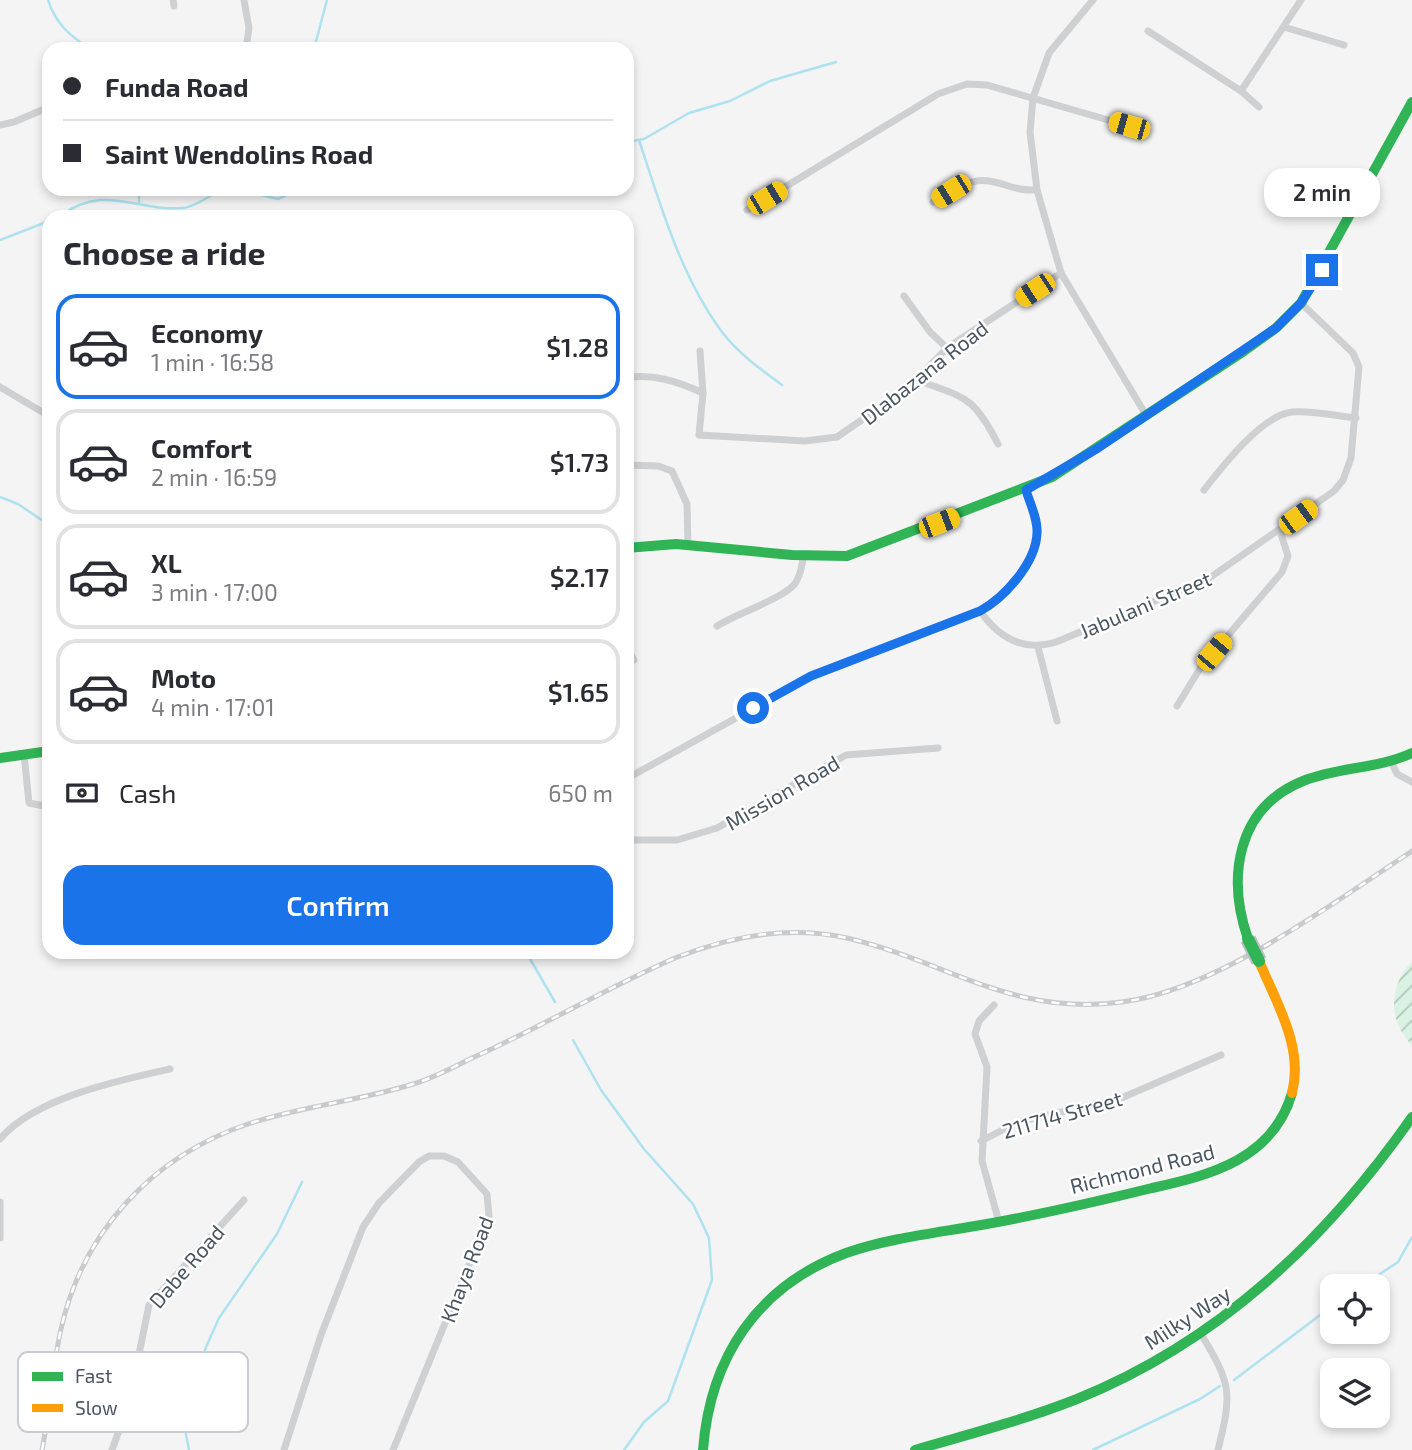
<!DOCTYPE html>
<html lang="en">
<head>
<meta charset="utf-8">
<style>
	body { margin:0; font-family:"Exo 2",sans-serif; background:#f2f2f3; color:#2b2b33; height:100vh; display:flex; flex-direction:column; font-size:26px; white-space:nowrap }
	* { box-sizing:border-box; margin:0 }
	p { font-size:23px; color:#7c7c81 }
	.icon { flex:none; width:38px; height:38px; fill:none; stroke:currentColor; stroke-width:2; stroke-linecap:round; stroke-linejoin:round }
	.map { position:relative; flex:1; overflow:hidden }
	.details { position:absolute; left:42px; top:210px; width:592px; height:749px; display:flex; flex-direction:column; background:#fff; border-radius:21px; box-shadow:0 4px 10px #0003 }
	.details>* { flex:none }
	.guide { position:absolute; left:42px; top:42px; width:592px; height:154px; border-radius:21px; box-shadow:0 4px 10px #0003; display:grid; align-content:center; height:154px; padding:0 21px; background:#fff }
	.tools { position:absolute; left:1320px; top:1274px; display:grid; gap:14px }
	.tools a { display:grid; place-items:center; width:70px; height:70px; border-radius:14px; background:#fff; box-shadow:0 4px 10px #0003; font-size:35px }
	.end { position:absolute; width:32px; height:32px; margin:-16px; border:9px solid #1a73e8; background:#fff; box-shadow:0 0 0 4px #fff }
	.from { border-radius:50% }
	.bubble { position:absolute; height:49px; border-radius:21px; background:#fff; box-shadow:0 4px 10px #0003; font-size:23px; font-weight:600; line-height:49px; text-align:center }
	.car { position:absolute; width:21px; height:42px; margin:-21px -10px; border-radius:9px; box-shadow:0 0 5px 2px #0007; background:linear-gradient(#f5c518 24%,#345 0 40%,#f5c518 0 76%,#345 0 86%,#f5c518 0) }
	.guide b { display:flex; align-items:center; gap:24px; height:66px; font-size:26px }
	.guide b+b { border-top:2px solid #e1e1e2 }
	.guide i { width:18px; height:18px; background:#2b2b33 }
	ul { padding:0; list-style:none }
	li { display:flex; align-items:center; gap:21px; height:105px; margin:0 14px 10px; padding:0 7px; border:4px solid #e1e1e2; border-radius:21px }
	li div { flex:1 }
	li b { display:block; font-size:26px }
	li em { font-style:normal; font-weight:600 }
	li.current { border-color:#1a73e8 }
	li>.icon { width:63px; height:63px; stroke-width:1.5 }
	h2 { padding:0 21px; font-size:32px; line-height:84px }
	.pay { display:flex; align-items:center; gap:18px; height:77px; padding:0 21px; font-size:26px }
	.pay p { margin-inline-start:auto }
	.cta { display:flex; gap:14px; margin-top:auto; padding:14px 21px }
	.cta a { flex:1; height:80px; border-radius:21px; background:#1a73e8; color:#fff; font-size:28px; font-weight:600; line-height:80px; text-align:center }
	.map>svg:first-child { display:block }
	.garden { fill:url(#garden-furrows) }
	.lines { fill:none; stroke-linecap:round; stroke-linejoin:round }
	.stream { stroke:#aee2f0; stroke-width:2.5 }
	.street { stroke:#ced0d2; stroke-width:7 }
	.fast { stroke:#30b455; stroke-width:10 }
	.slow { stroke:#ff9f0a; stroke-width:10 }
	.rail-casing { stroke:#c9cacc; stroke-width:5 }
	.rail { stroke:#fff; stroke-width:2.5; stroke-dasharray:8; stroke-linecap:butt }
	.fast-bridge-casing { stroke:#b9bec3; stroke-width:16; stroke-linecap:butt }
	.fast-bridge { stroke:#30b455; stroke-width:12 }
	.route { stroke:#1a73e8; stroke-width:9 }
	.labels { text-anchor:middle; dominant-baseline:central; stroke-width:5; stroke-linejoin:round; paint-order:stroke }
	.street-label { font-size:21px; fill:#4a5661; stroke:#fff }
	.key { fill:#fff; stroke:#c9ccd0; stroke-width:2 }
	.key-label { font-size:19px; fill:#4a5661 }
</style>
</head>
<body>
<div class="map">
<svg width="1412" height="1450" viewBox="0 0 1412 1450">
	<defs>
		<pattern id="garden-furrows" width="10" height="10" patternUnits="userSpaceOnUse" patternTransform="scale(1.75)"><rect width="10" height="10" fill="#d9f2e3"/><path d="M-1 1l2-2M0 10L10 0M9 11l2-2" fill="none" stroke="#b2c7bb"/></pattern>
	</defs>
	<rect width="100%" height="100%" fill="#f4f4f4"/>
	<path class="garden" d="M1412 962V1045C1388 1022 1388 985 1412 962Z"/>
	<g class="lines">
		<g class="stream">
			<path d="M48 0C56 24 69 35 90 49"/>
			<polyline points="314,49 327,0"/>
			<path d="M639 140C660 204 681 277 722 332 739 354 760 369 782 385"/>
			<polyline points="626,142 644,139 689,113 730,101 770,81 836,62"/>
			<polyline points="237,189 278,199 300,189"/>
			<polyline points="139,203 139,189"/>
			<path d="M58 217C107 182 134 212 183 208 195 207 211 195 222 189"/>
			<polyline points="0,240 49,221"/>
			<polyline points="0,497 18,504 49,525"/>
			<polyline points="526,952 555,1002"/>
			<polyline points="573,1040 601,1090 644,1149 693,1204 709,1238 712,1280 668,1401 644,1422 624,1450"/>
			<polyline points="1362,1286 1398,1262 1412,1237"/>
			<polyline points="1234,1380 1332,1306"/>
			<polyline points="189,1450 183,1419 206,1347 219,1318 277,1234 302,1182"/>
			<polyline points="1093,1450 1200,1399 1220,1386"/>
		</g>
		<g class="street">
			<polyline points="173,0 174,6"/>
			<polyline points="244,0 249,28 246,49"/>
			<polyline points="1093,0 1049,53 1033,98 1030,132 1037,190 1061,273 1146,415"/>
			<polyline points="1284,27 1344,45"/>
			<polyline points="1148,31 1241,91 1259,107"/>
			<polyline points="1241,91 1301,0"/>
			<polyline points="0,125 14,122 49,107"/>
			<path d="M933 202C948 193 970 177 989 181 1008 184 1015 191 1037 190"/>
			<polyline points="747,210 938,94 967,84 987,85 1129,126"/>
			<polyline points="904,296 930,332 947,348"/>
			<polyline points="700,351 703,393 699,435 805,441 837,437 908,388 947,348 1061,273"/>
			<path d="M626 378C653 373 679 382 703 393"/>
			<path d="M917 380C965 398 973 395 998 444"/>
			<polyline points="0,387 49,416"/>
			<polyline points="626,465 658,466 672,471 687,504 688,545"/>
			<path d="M1204 490C1222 467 1262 415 1292 412 1312 410 1336 416 1356 418"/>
			<path d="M980 611C999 638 1024 652 1056 642L1208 579 1334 491 1343 480 1351 458 1359 367 1353 353 1301 303"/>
			<path d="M717 626C735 614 788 597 796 582 801 574 802 564 804 555"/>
			<polyline points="626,646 634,660"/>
			<polyline points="1038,647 1057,721"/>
			<polyline points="1177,706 1201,667 1282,572 1288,556 1280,531"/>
			<polyline points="24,754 29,803 49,807"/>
			<polyline points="1392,763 1397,774 1412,782"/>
			<path d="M626 779 812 676 980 611C1004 598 1036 563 1037 533 1038 519 1030 504 1025 490"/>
			<polyline points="626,840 677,840 717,828 846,755 938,748"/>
			<polyline points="994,1005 979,1021 975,1034 987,1067 982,1161 999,1222"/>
			<path d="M0 1139C34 1098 120 1080 170 1069"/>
			<polyline points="981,1141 1018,1122 1119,1099 1221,1055"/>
			<polyline points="0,1202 0,1238"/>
			<path d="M1201 1334C1232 1385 1232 1393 1218 1450"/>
			<polyline points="112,1450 129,1403 149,1305 244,1200"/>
			<polyline points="284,1450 321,1335 363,1227 379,1203 419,1162 429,1156 444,1156 458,1162 487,1194 489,1216 393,1450"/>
		</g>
		<g class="fast">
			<polyline points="626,548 676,544 792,555 847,556 1052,477 1244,351 1276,328 1301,303 1412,102"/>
			<polyline points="0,758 49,751"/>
			<path d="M1248 939C1227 878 1236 808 1303 781 1338 767 1377 769 1412 753"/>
			<path d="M703 1450C710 1358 757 1286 846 1253 889 1238 936 1233 981 1225 1038 1215 1095 1202 1152 1188 1211 1175 1273 1159 1292 1093"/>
			<path d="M915 1450C969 1434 1024 1420 1077 1399 1218 1342 1325 1241 1412 1117"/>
		</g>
		<path class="slow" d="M1259 961C1276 1002 1304 1047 1292 1093"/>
		<defs>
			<path id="rail" d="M42 1450C50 1410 52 1369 61 1329 83 1231 153 1156 248 1124 302 1106 359 1101 413 1084 437 1077 458 1064 481 1054 546 1024 609 987 675 958 730 936 788 925 847 938 946 961 1013 1017 1122 1002 1217 990 1333 903 1412 851"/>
		</defs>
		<use href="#rail" class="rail-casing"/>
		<use href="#rail" class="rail"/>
		<defs>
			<polyline id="fast-bridge" points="1248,939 1259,961"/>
		</defs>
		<use href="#fast-bridge" class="fast-bridge-casing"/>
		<use href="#fast-bridge" class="fast-bridge"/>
	</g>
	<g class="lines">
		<path class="route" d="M753 708 811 676 980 611C1004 598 1036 563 1037 533 1038 519 1030 504 1026 490L1098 448 1276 328 1301 303 1322 270"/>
	</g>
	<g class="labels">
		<g class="street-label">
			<text transform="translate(924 372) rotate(-38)">Dlabazana Road</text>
			<text transform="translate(1145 604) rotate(-23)">Jabulani Street</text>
			<text transform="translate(782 792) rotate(-30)">Mission Road</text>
			<text transform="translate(1062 1114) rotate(-16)">211714 Street</text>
			<text transform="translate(1142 1168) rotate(-14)">Richmond Road</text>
			<text transform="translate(186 1266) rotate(-49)">Dabe Road</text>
			<text transform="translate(466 1269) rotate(-69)">Khaya Road</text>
			<text transform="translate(1187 1317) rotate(-33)">Milky Way</text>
		</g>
	</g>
	<rect x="18" y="1352" width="230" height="80" rx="10" class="key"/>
	<rect x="32" y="1372" width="31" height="9" fill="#30b455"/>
	<rect x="32" y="1404" width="31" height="8" fill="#ff9f0a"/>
	<g class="key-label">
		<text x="75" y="1383">Fast</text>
		<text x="75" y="1415">Slow</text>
	</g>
</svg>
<div class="tools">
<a><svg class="icon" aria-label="locate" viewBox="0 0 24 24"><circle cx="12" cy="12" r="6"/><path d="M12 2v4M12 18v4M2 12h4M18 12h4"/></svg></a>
<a><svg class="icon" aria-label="layers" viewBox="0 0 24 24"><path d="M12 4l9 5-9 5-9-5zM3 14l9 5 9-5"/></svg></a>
</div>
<i class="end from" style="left:753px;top:708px"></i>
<i class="end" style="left:1322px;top:270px"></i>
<div class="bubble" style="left:1264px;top:168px;width:116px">2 min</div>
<i class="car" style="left:1129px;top:126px;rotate:286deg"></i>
<i class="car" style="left:951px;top:191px;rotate:238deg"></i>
<i class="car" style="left:767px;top:198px;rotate:59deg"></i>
<i class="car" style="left:1035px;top:290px;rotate:237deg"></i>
<i class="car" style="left:1298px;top:517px;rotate:54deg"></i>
<i class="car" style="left:939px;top:523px;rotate:69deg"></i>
<i class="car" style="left:1214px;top:652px;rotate:40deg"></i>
<div class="guide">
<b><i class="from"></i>Funda Road</b>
<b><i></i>Saint Wendolins Road</b>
</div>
<section class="details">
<h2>Choose a ride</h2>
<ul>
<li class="current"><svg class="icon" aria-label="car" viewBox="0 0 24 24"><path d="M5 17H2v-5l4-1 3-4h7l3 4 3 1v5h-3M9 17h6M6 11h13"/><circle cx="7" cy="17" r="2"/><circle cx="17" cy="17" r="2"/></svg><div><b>Economy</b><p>1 min · 16:58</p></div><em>$1.28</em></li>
<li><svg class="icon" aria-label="car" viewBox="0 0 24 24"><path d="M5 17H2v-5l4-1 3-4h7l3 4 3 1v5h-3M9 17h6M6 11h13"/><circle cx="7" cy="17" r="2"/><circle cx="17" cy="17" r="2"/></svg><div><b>Comfort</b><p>2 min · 16:59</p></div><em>$1.73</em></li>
<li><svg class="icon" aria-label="car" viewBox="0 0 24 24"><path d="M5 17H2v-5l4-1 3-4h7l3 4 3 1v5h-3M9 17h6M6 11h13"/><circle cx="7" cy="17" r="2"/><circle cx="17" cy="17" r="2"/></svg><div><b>XL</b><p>3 min · 17:00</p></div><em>$2.17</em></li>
<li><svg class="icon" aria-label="car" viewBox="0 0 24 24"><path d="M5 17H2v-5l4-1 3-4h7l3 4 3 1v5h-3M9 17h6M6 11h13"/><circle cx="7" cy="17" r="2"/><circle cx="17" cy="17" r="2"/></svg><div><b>Moto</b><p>4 min · 17:01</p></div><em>$1.65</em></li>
</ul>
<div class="pay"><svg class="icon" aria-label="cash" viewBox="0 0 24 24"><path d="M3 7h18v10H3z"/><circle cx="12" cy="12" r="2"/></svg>Cash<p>650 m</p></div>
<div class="cta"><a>Confirm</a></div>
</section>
</div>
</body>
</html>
